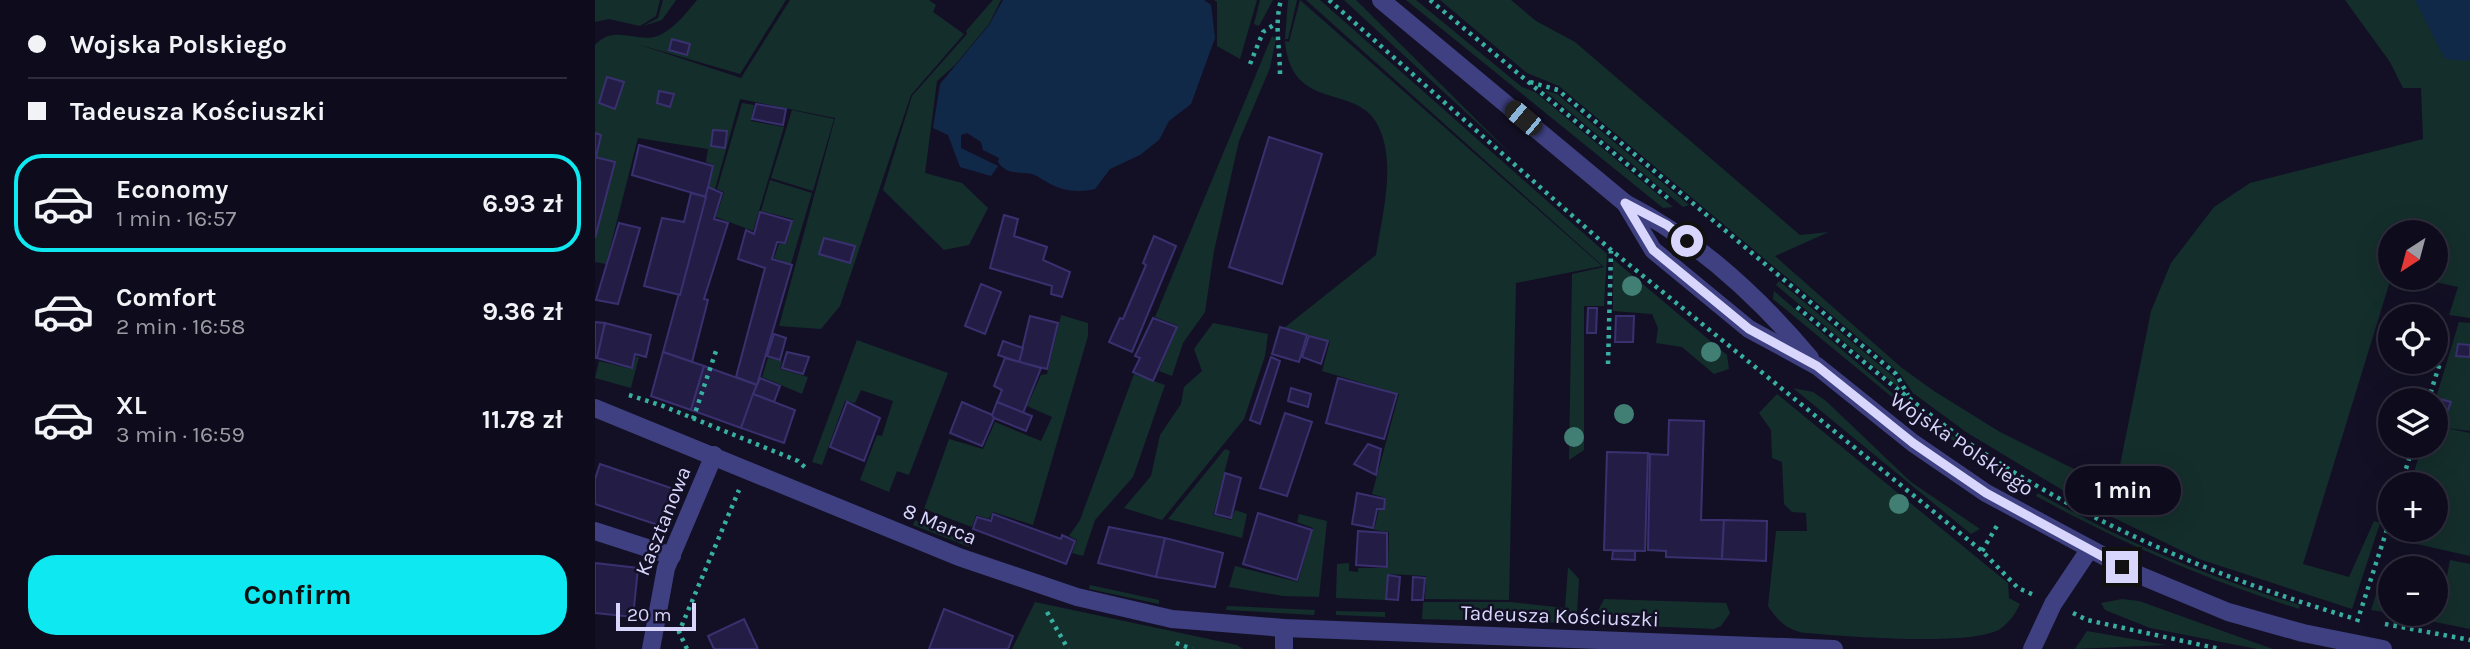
<!DOCTYPE html>
<html lang="en">
<head>
<meta charset="utf-8">
<style>
	body { margin:0; font-family:Karla,sans-serif; background:#171525; color:#f1f3f6; height:100vh; display:flex; flex-direction:column; font-size:26px; white-space:nowrap }
	* { box-sizing:border-box; margin:0 }
	p { font-size:23px; color:#9b9ba3 }
	.icon { flex:none; width:38px; height:38px; fill:none; stroke:currentColor; stroke-width:2; stroke-linecap:round; stroke-linejoin:round }
	.map { position:relative; flex:1; overflow:hidden }
	.details { display:flex; flex-direction:column; background:#0e0c1c; width:595px }
	.details>* { flex:none }
	.guide { display:grid; align-content:center; height:154px; padding:0 28px; background:#0e0c1c }
	.needle { width:46px; rotate:216deg }
	.controls { position:absolute; left:1783px; top:220px; display:grid; gap:14px }
	.controls a { display:grid; place-items:center; width:70px; height:70px; border-radius:50%; background:#0e0c1c; box-shadow:0 7px 28px #0002,0 0 0 2px #2e2c3b; font-size:35px }
	.scale { position:absolute; left:21px; bottom:18px; width:80px; box-sizing:border-box; padding-left:7px; border:4px solid #d8d6fd; border-top:0; font-size:19px; line-height:24px; white-space:nowrap; color:#d8d6fd; -webkit-text-stroke:5px #131025; paint-order:stroke }
	.end { position:absolute; width:32px; height:32px; margin:-16px; border:9px solid #d8d6fd; background:#111; box-shadow:0 0 0 4px #111 }
	.from { border-radius:50% }
	.bubble { position:absolute; height:49px; border-radius:24px; background:#0e0c1c; box-shadow:0 7px 28px #0002,0 0 0 2px #2e2c3b; font-size:23px; font-weight:700; line-height:49px; text-align:center }
	.car { position:absolute; width:21px; height:42px; margin:-21px -10px; border-radius:9px; box-shadow:0 0 5px 2px #0007; background:linear-gradient(#222 24%,#8ab4d8 0 40%,#222 0 76%,#8ab4d8 0 86%,#222 0) }
	.guide b { display:flex; align-items:center; gap:24px; height:66px; font-size:26px }
	.guide b+b { border-top:2px solid #2e2c3b }
	.guide i { width:18px; height:18px; background:#f1f3f6 }
	ul { padding:0; list-style:none }
	li { display:flex; align-items:center; gap:21px; height:98px; margin:0 14px 10px; padding:0 14px; border:4px solid transparent; border-radius:28px }
	li div { flex:1 }
	li b { display:block; font-size:26px }
	li em { font-style:normal; font-weight:700 }
	li.selected { border-color:#0ee8f1 }
	li>.icon { width:63px; height:63px; stroke-width:1.5 }
	.action { display:flex; gap:14px; margin-top:auto; padding:14px 28px }
	.action a { flex:1; height:80px; border-radius:28px; background:#0ee8f1; color:#111; font-size:28px; font-weight:700; line-height:80px; text-align:center }
	main { display:flex; flex:1; min-height:0 }
	.map>svg:first-child { display:block }
	.green { fill:#142e2c }
	.water { fill:#112948 }
	.building { fill:#231d45; stroke:#39316f; stroke-width:2 }
	.lines { fill:none; stroke-linecap:round; stroke-linejoin:round }
	.path { stroke:#37b0a2; stroke-width:4.5; stroke-dasharray:3.5 5; stroke-linecap:butt }
	.minor { stroke:#3e4081; stroke-width:18 }
	.tree { fill:#417f74 }
	.route { stroke:#d8d6fd; stroke-width:9 }
	.labels { text-anchor:middle; dominant-baseline:central; stroke-width:5; stroke-linejoin:round; paint-order:stroke }
	.street-label { font-size:21px; fill:#d8d6fd; stroke:#131025 }
</style>
</head>
<body>
<main>
<section class="details">
<div class="guide">
<b><i class="from"></i>Wojska Polskiego</b>
<b><i></i>Tadeusza Kościuszki</b>
</div>
<ul>
<li class="selected"><svg class="icon" aria-label="car" viewBox="0 0 24 24"><path d="M5 17H2v-5l4-1 3-4h7l3 4 3 1v5h-3M9 17h6M6 11h13"/><circle cx="7" cy="17" r="2"/><circle cx="17" cy="17" r="2"/></svg><div><b>Economy</b><p>1 min · 16:57</p></div><em>6.93 zł</em></li>
<li><svg class="icon" aria-label="car" viewBox="0 0 24 24"><path d="M5 17H2v-5l4-1 3-4h7l3 4 3 1v5h-3M9 17h6M6 11h13"/><circle cx="7" cy="17" r="2"/><circle cx="17" cy="17" r="2"/></svg><div><b>Comfort</b><p>2 min · 16:58</p></div><em>9.36 zł</em></li>
<li><svg class="icon" aria-label="car" viewBox="0 0 24 24"><path d="M5 17H2v-5l4-1 3-4h7l3 4 3 1v5h-3M9 17h6M6 11h13"/><circle cx="7" cy="17" r="2"/><circle cx="17" cy="17" r="2"/></svg><div><b>XL</b><p>3 min · 16:59</p></div><em>11.78 zł</em></li>
</ul>
<div class="action"><a>Confirm</a></div>
</section>
<div class="map">
<svg width="1875" height="649" viewBox="0 0 1875 649">
	<rect width="100%" height="100%" fill="#131025"/>
	<g class="green">
		<polygon points="0,0 65,0 61,16 45,26 14,19 0,22"/>
		<polygon points="68,0 81,0 67,20 48,26 63,18"/>
		<path d="M102 0H191L145 74 42 44 146 78 195 0H334L341 5 338 12 369 34 316 95 245 306 226 329 184 326 240 118 145 99 120 189 114 187 119 165 111 162 113 149 43 138 11 264 0 262V45C20 23 44 45 65 35 81 27 91 13 102 0Z"/>
		<polygon points="398,0 406,0 394,24 360,65 342,81 330,173 367,183 393,208 374,245 349,250 288,190 317,96 372,34 371,31"/>
		<polygon points="619,0 662,0 645,59 622,46 622,2"/>
		<polygon points="665,0 678,0 664,26 659,24"/>
		<polygon points="693,0 702,0 693,39 690,39"/>
		<path d="M705 0 1007 266 921 283 914 600 830 599 831 576 793 574 790 600 741 598 742 564 754 563V571L763 572V568H793L794 532 779 530 784 510H789L791 498 777 494 804 394 727 371 735 341 689 328 781 255C787 215 803 159 781 122 759 84 696 112 690 41L694 42Z"/>
		<polygon points="711,0 725,0 1012,254 1009,306 989,306 989,450 974,460 977,274 1009,267"/>
		<polygon points="749,0 761,0 917,155"/>
		<polygon points="811,0 821,0 927,87 940,92 1078,207 1068,208"/>
		<polygon points="845,0 916,0 941,21 980,42 1205,235 1234,232 1180,256 1307,368 1339,391 1405,432 1509,484 1524,470 1556,311 1576,263 1619,207 1655,183 1828,139 1826,88 1808,88 1795,62 1750,0 1875,0 1875,318 1854,315 1863,287 1822,278 1841,278 1841,233 1796,233 1796,278 1708,564 1754,577 1779,521 1785,523 1757,609 1604,559 1494,506 1371,432 1318,393 1305,374 1284,355 964,86 932,73"/>
		<polygon points="677,36 681,39 675,68 644,141 619,251 610,312 588,343 577,376 564,371 583,326 560,317"/>
		<polygon points="949,90 962,94 1094,205 1088,207"/>
		<polygon points="147,103 159,105 156,121 189,127 158,231 121,217 129,192 122,189"/>
		<polygon points="197,110 239,119 218,191 176,178"/>
		<polygon points="175,180 217,193 196,264 179,258 184,244 191,244 198,219 166,211"/>
		<polygon points="1018,259 1132,355 1134,369 1119,374 1087,347 1061,343 1063,328 1057,314 1018,311"/>
		<polygon points="1184,281 1299,377 1307,390 1181,285"/>
		<polygon points="1179,291 1311,405 1418,477 1416,480 1309,407 1178,299"/>
		<polygon points="466,315 493,323 493,336 438,525 398,512 394,519 381,515 377,527 329,509 354,439 388,449 400,422 446,441 457,417 432,406 446,375 452,374"/>
		<polygon points="1864,322 1875,323 1875,431 1851,428 1875,433 1875,556 1817,543 1818,538 1800,532 1841,530 1841,485 1815,485 1827,446 1841,446 1840,401"/>
		<polygon points="618,323 673,334 670,356 649,419 567,520 529,508 556,476 565,435 586,404 589,387 607,371 599,349"/>
		<polygon points="262,340 353,373 314,475 302,471 294,492 265,480 282,435 287,436 298,401 266,390 260,403 250,401 227,465 217,462"/>
		<polygon points="41,357 44,357 36,388 0,378 4,361 37,369"/>
		<polygon points="173,358 187,361 185,369 213,377 207,394 167,377"/>
		<polygon points="539,374 570,385 538,477 500,520 488,556 477,553 482,540 474,536 485,520"/>
		<polygon points="1198,388 1218,392 1231,401 1316,482 1385,529 1376,534"/>
		<path d="M1182 394 1413 583 1414 598 1425 604C1420 614 1415 622 1405 629 1375 647 1250 636 1211 633 1193 631 1182 620 1173 606L1181 531H1212L1211 513 1197 512 1189 504 1187 462 1177 458 1176 430 1164 413Z"/>
		<polygon points="630,449 635,451 618,515 636,520 640,510 652,514 647,538 573,519"/>
		<path d="M1443 493C1532 543 1608 575 1705 605L1704 609C1610 579 1528 544 1441 496Z"/>
		<polygon points="704,514 732,521 724,597 688,596 634,587 640,566 703,582 718,528 702,522"/>
		<polygon points="320,520 375,543 374,547 318,525"/>
		<polygon points="1855,560 1875,564 1875,629 1815,617 1815,614 1845,614"/>
		<polygon points="973,567 984,579 982,612 969,623 827,619 828,602 915,602 970,608"/>
		<polygon points="1789,569 1795,570 1795,587 1787,586 1784,604 1795,607 1795,613 1776,610"/>
		<polygon points="495,585 564,600 564,604 494,589"/>
		<polygon points="1009,599 1131,603 1135,613 1126,626 1119,629 1025,625 1007,616 1004,609"/>
		<polygon points="1527,599 1544,601 1678,649 1662,649 1555,628 1510,610 1506,603"/>
		<polygon points="440,602 642,645 648,649 417,649"/>
		<polygon points="632,606 720,610 719,615 631,610"/>
		<polygon points="741,611 790,612 790,617 741,615"/>
		<polygon points="1492,631 1571,645 1480,649"/>
	</g>
	<g class="water">
		<path d="M408 0H609L616 5 620 38 596 104 574 121 564 140 545 155 515 169 500 189C483 193 467 191 452 182 447 180 442 175 437 174 423 171 413 176 403 162L404 158 388 150 386 142 372 133 366 135V148L403 166 396 176 365 167 353 135 338 128 345 84 394 25Z"/>
		<polygon points="1820,0 1875,0 1875,61 1850,59"/>
	</g>
	<g class="building">
		<polygon points="77,39 95,44 92,55 74,50"/>
		<polygon points="12,77 29,82 20,109 4,103"/>
		<polygon points="64,91 79,94 75,107 62,103"/>
		<polygon points="161,104 191,109 188,125 157,119"/>
		<polygon points="118,130 132,131 130,148 116,146"/>
		<polygon points="0,133 6,135 1,157 0,157"/>
		<polygon points="674,137 727,154 687,284 634,267"/>
		<polygon points="44,145 118,166 111,197 37,175"/>
		<polygon points="0,157 20,162 0,238"/>
		<polygon points="113,187 127,193 119,219 133,223 109,299 113,300 97,362 68,352"/>
		<polygon points="96,193 111,197 85,295 49,286 67,218 89,222"/>
		<polygon points="165,212 197,221 190,243 182,242 177,259 197,265 162,385 141,377 170,268 143,259 151,230 159,234"/>
		<polygon points="409,215 423,219 419,236 452,247 448,260 475,272 467,297 456,294 457,286 395,268"/>
		<polygon points="24,223 45,228 23,304 1,300"/>
		<polygon points="559,236 581,246 537,352 514,342 525,318 528,319 551,265 548,263"/>
		<polygon points="229,238 260,246 255,263 224,254"/>
		<polygon points="386,284 406,292 390,334 370,326"/>
		<polygon points="993,308 1002,308 1001,333 992,333"/>
		<polygon points="435,316 463,323 452,369 424,362"/>
		<polygon points="1021,316 1039,316 1038,342 1020,342"/>
		<polygon points="558,318 582,327 558,381 538,372 545,358 540,356"/>
		<polygon points="0,322 10,323 2,358 0,358"/>
		<polygon points="10,323 56,335 51,357 40,354 37,368 2,358"/>
		<polygon points="685,327 712,335 704,362 677,354"/>
		<polygon points="179,334 191,338 185,360 172,356"/>
		<polygon points="714,336 733,341 726,364 707,357"/>
		<polygon points="408,341 428,348 424,362 403,355"/>
		<polygon points="1863,344 1875,345 1875,357 1861,356"/>
		<polygon points="68,352 109,366 96,410 56,396"/>
		<polygon points="192,352 214,357 208,374 187,368"/>
		<polygon points="676,357 685,361 665,424 655,420"/>
		<polygon points="410,358 446,368 428,413 402,402 407,390 399,386"/>
		<polygon points="109,366 162,385 146,428 96,410"/>
		<polygon points="165,378 185,386 179,402 158,394"/>
		<polygon points="743,378 802,394 789,439 731,423"/>
		<polygon points="696,388 716,394 713,407 693,401"/>
		<polygon points="158,394 200,410 189,443 146,428"/>
		<polygon points="1845,399 1856,402 1846,427 1841,425"/>
		<polygon points="252,402 285,418 269,461 235,447"/>
		<polygon points="367,402 400,416 387,446 355,433"/>
		<polygon points="402,402 437,416 431,431 399,418 397,415"/>
		<polygon points="690,413 717,422 692,496 665,488"/>
		<polygon points="1074,420 1109,421 1106,520 1129,520 1127,559 1071,557 1071,551 1053,550 1055,454 1073,455"/>
		<polygon points="773,444 786,449 781,475 759,464"/>
		<polygon points="1012,452 1053,453 1050,551 1009,550"/>
		<polygon points="5,464 82,490 69,527 0,504 0,479"/>
		<polygon points="630,473 646,478 636,518 620,514"/>
		<polygon points="762,493 790,499 789,509 782,509 778,528 757,524"/>
		<polygon points="663,513 717,530 702,580 648,564"/>
		<polygon points="398,514 466,539 467,535 480,541 471,564 378,529 382,517 396,521"/>
		<polygon points="1129,520 1172,521 1171,561 1127,559"/>
		<polygon points="514,527 570,538 561,577 503,563"/>
		<polygon points="763,531 792,533 792,567 761,565"/>
		<polygon points="570,538 628,553 620,587 561,577"/>
		<polygon points="1018,551 1040,551 1040,560 1017,559"/>
		<polygon points="0,563 43,568 38,617 0,613"/>
		<polygon points="793,575 805,577 803,600 791,599"/>
		<polygon points="1841,576 1848,577 1844,611 1841,611"/>
		<polygon points="818,577 830,578 828,600 817,600"/>
		<polygon points="1788,588 1796,588 1796,606 1785,603"/>
		<polygon points="349,609 418,636 413,649 334,649"/>
		<polygon points="149,619 163,649 119,649 113,636"/>
	</g>
	<g class="lines">
		<g class="path">
			<polyline points="734,0 1016,250 1387,551 1423,588 1439,595"/>
			<polyline points="835,0 1075,200"/>
			<polyline points="655,64 668,32 680,24"/>
			<path d="M685 74C685 47 679 26 686 0"/>
			<polyline points="935,82 963,90 1301,374 1313,395"/>
			<path d="M1202 307C1257 352 1311 398 1368 439 1486 521 1620 577 1757 618"/>
			<polyline points="1013,364 1016,251"/>
			<polyline points="34,395 68,406 203,461 213,470"/>
			<polyline points="1833,401 1853,337"/>
			<polyline points="98,419 121,351"/>
			<polyline points="1806,485 1818,446"/>
			<polyline points="1387,551 1403,524"/>
			<polyline points="452,612 473,649"/>
			<polyline points="1478,613 1492,620 1625,649"/>
			<polyline points="1762,622 1796,517"/>
			<polyline points="1790,624 1875,640"/>
			<polyline points="581,643 597,649"/>
			<polyline points="92,649 84,632 144,490"/>
		</g>
		<g class="minor">
			<path d="M786 0 1030 203C1102 240 1163 296 1215 358"/>
			<polyline points="1030,203 1058,250 1154,329 1222,366 1318,443 1391,493 1544,575 1633,612 1708,633 1788,649"/>
			<polyline points="0,408 364,557 482,597 577,619 689,628 1239,649"/>
			<polyline points="0,531 77,556"/>
			<polyline points="689,628 689,649"/>
			<polyline points="56,649 71,568 119,455"/>
			<polyline points="1437,649 1458,604 1494,550"/>
		</g>
	</g>
	<g class="tree">
		<circle cx="1037" cy="286" r="10"/>
		<circle cx="1116" cy="352" r="10"/>
		<circle cx="1029" cy="414" r="10"/>
		<circle cx="979" cy="437" r="10"/>
		<circle cx="1304" cy="504" r="10"/>
	</g>
	<g class="lines">
		<polyline class="route" points="1092,241 1072,225 1030,203 1058,250 1154,329 1222,366 1318,443 1391,493 1527,567"/>
	</g>
	<g class="labels">
		<g class="street-label">
			<text transform="translate(1367 444) rotate(34)">Wojska Polskiego</text>
			<text transform="translate(68 521) rotate(-68)">Kasztanowa</text>
			<text transform="translate(345 524) rotate(22)">8 Marca</text>
			<text transform="translate(965 616) rotate(2)">Tadeusza Kościuszki</text>
		</g>
	</g>
</svg>
<div class="controls">
<a><svg class="needle" viewBox="-14 -14 28 28"><path d="M0-13l5 13h-10z" fill="#e53935"/><path d="M0 13l5-13h-10z" fill="#9b9ba3"/></svg></a>
<a><svg class="icon" aria-label="locate" viewBox="0 0 24 24"><circle cx="12" cy="12" r="6"/><path d="M12 2v4M12 18v4M2 12h4M18 12h4"/></svg></a>
<a><svg class="icon" aria-label="layers" viewBox="0 0 24 24"><path d="M12 4l9 5-9 5-9-5zM3 14l9 5 9-5"/></svg></a>
<a>+</a>
<a>−</a>
</div>
<div class="scale">20 m</div>
<i class="end from" style="left:1092px;top:241px"></i>
<i class="end" style="left:1527px;top:567px"></i>
<div class="bubble" style="left:1470px;top:466px;width:116px">1 min</div>
<i class="car" style="left:928px;top:118px;rotate:310deg"></i>
</div>
</main>
</body>
</html>
